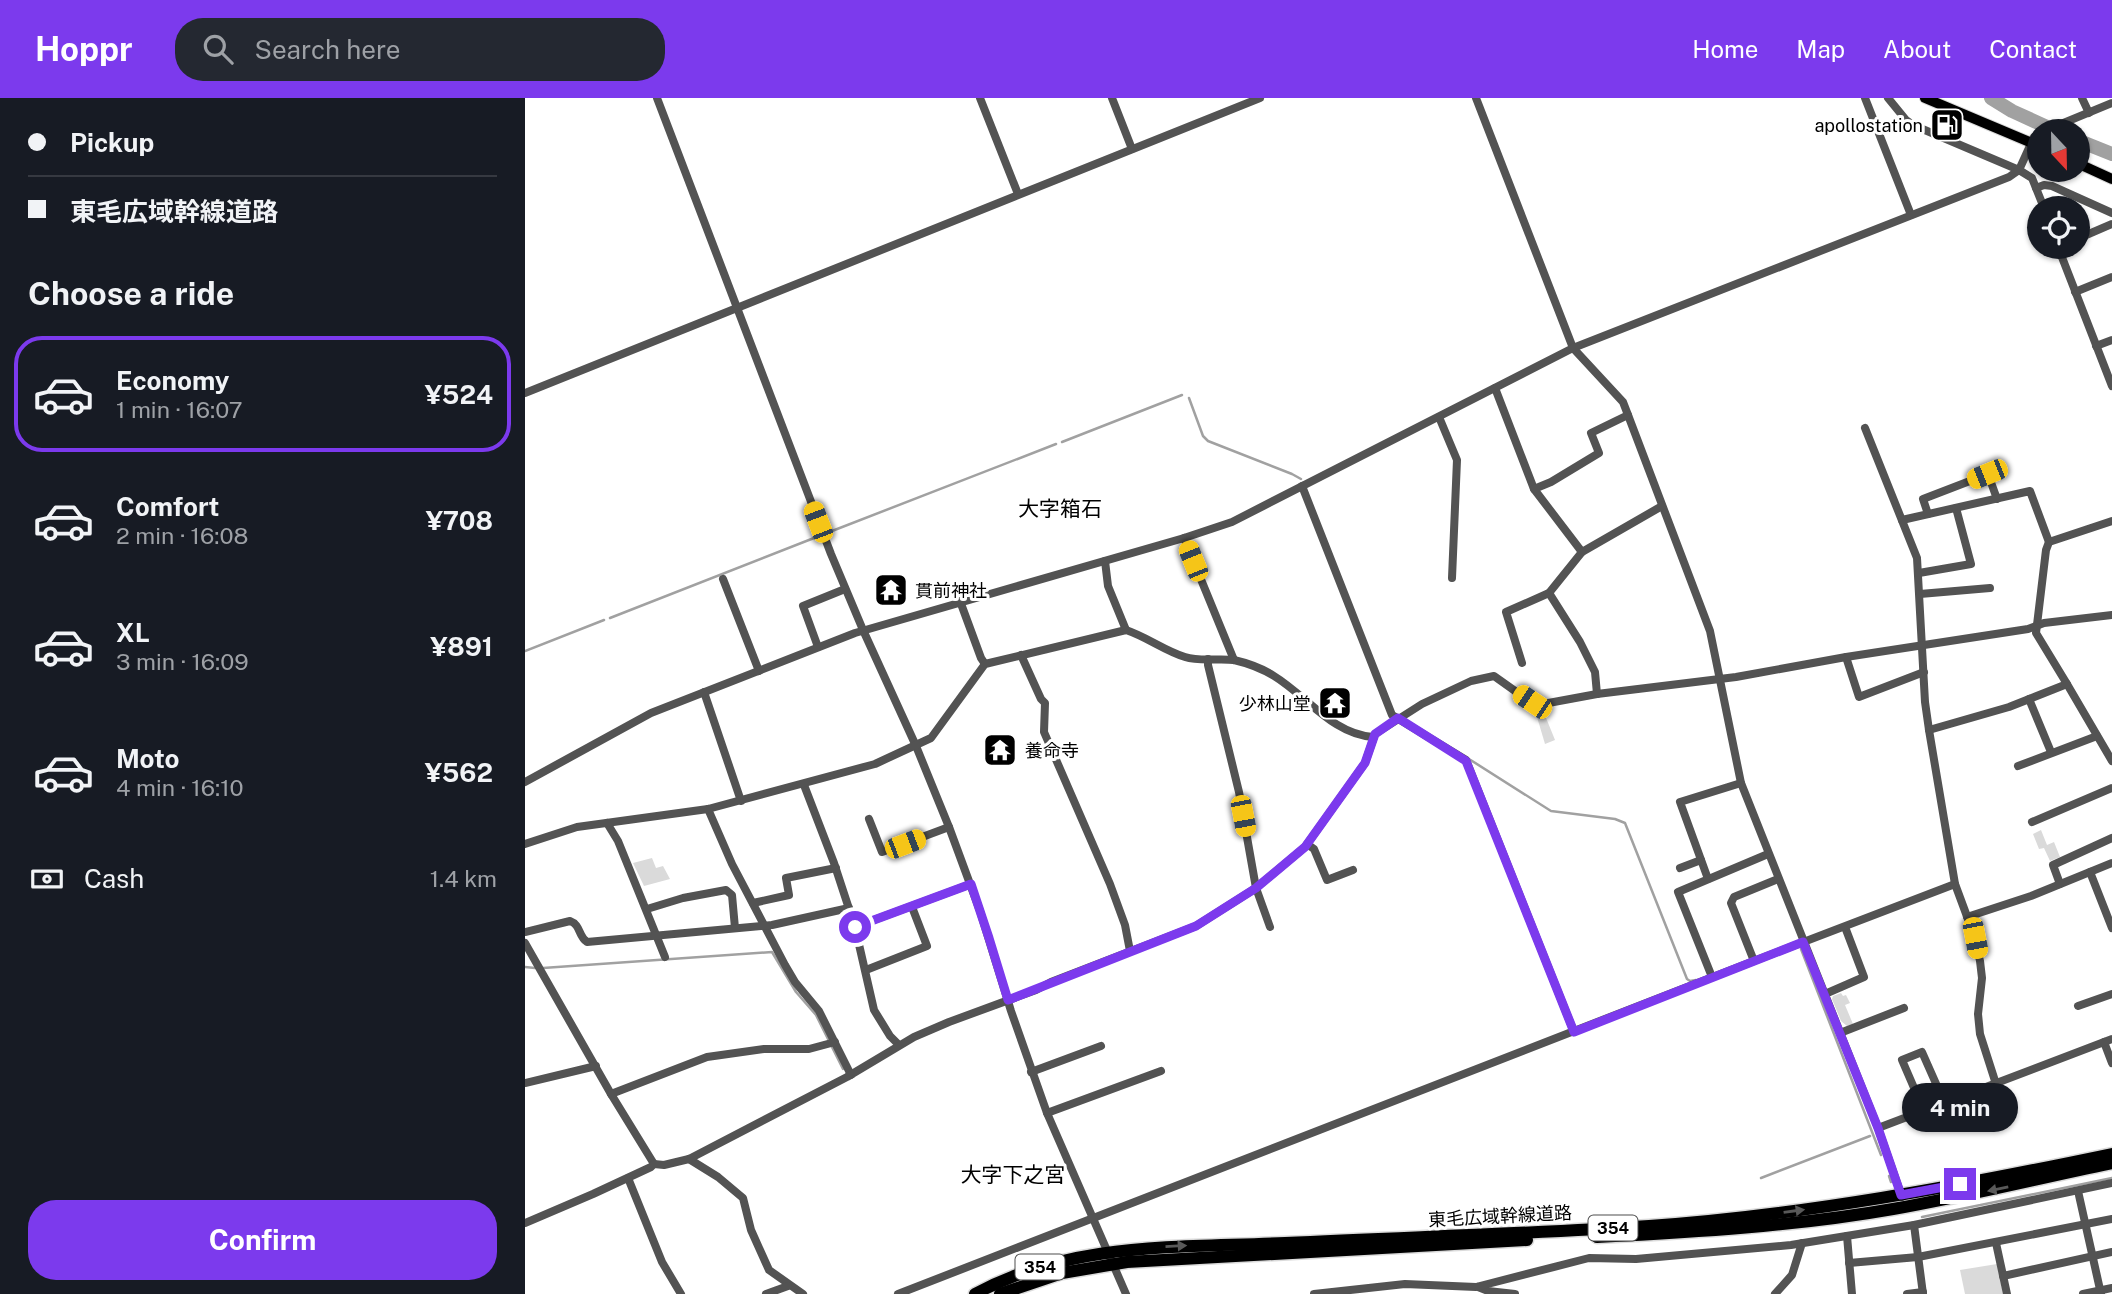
<!DOCTYPE html>
<html lang="en">
<head>
<meta charset="utf-8">
<style>
	body { margin:0; font-family:"Public Sans","Noto Sans JP",sans-serif; background:#242831; color:#f1f3f6; height:100vh; display:flex; flex-direction:column; font-size:26px; white-space:nowrap }
	* { box-sizing:border-box; margin:0 }
	p { font-size:23px; color:#9ea1a6 }
	.icon { flex:none; width:38px; height:38px; fill:none; stroke:currentColor; stroke-width:2; stroke-linecap:round; stroke-linejoin:round }
	.map { position:relative; flex:1; overflow:hidden }
	.side { display:flex; flex-direction:column; background:#171b24; width:525px }
	.side>* { flex:none }
	.guide { display:grid; align-content:center; height:154px; padding:0 28px; background:#171b24 }
	.needle { width:46px; rotate:158deg }
	.buttons { position:absolute; left:1502px; top:21px; display:grid; gap:14px }
	.buttons a { display:grid; place-items:center; width:63px; height:63px; border-radius:50%; background:#171b24; box-shadow:0 2px 5px #0004; font-size:35px }
	.end { position:absolute; width:32px; height:32px; margin:-16px; border:9px solid #7c3aed; background:#fff; box-shadow:0 0 0 4px #fff }
	.from { border-radius:50% }
	.bubble { position:absolute; height:49px; border-radius:24px; background:#171b24; box-shadow:0 2px 5px #0004; font-size:23px; font-weight:700; line-height:49px; text-align:center }
	.car { position:absolute; width:21px; height:42px; margin:-21px -10px; border-radius:9px; box-shadow:0 0 5px 2px #0007; background:linear-gradient(#f5c518 24%,#345 0 40%,#f5c518 0 76%,#345 0 86%,#f5c518 0) }
	.guide b { display:flex; align-items:center; gap:24px; height:66px; font-size:26px }
	.guide b+b { border-top:2px solid #363941 }
	.guide i { width:18px; height:18px; background:#f1f3f6 }
	ul { padding:0; list-style:none }
	li { display:flex; align-items:center; gap:21px; height:116px; margin:0 14px 10px; padding:0 14px; border:4px solid transparent; border-radius:28px }
	li div { flex:1 }
	li b { display:block; font-size:26px }
	li em { font-style:normal; font-weight:700 }
	li.on { border-color:#7c3aed }
	li>.icon { width:63px; height:63px; stroke-width:1.5 }
	h2 { padding:0 28px; font-size:32px; line-height:84px }
	.pay { display:flex; align-items:center; gap:18px; height:77px; padding:0 28px; font-size:26px }
	.pay p { margin-inline-start:auto }
	.button { display:flex; gap:14px; margin-top:auto; padding:14px 28px }
	.button a { flex:1; height:80px; border-radius:28px; background:#7c3aed; color:#fff; font-size:28px; font-weight:700; line-height:80px; text-align:center }
	header { display:flex; align-items:center; gap:42px; box-sizing:border-box; height:98px; padding:0 35px; background:#7c3aed; color:#fff }
	header strong { font-size:33px }
	nav { display:flex; gap:38px; margin-inline-start:auto; font-size:24px }
	.search { width:490px; height:63px; background:#242831; display:flex; align-items:center; gap:18px; box-sizing:border-box; padding:0 24px; border-radius:28px; color:#9ea1a6; font-size:26px }
	main { display:flex; flex:1; min-height:0 }
	.map>svg:first-child { display:block }
	.green { fill:#dadada }
	.lines { fill:none; stroke-linecap:round; stroke-linejoin:round }
	.stream { stroke:#a1a1a1; stroke-width:2.5 }
	.river { stroke:#a1a1a1; stroke-width:14 }
	.major-casing { stroke:#dbdbdb; stroke-width:12 }
	.highway-casing { stroke:#dbdbdb; stroke-width:15 }
	.minor { stroke:#535353; stroke-width:8 }
	.major { stroke:#000; stroke-width:10 }
	.highway { stroke:#000; stroke-width:12 }
	.oneway { fill:#595959 }
	.route { stroke:#7c3aed; stroke-width:9 }
	.labels { text-anchor:middle; dominant-baseline:central; stroke-width:6; stroke-linejoin:round; paint-order:stroke }
	.shield { fill:#fff; stroke:#4c4c4c; stroke-width:2 }
	.shield-label { font-size:16px; font-weight:bold; fill:#000 }
	.poi-label { font-size:18px; fill:#000; stroke:#fff; text-anchor:end }
	.street-label { font-size:18px; fill:#000; stroke:#fff }
	.quarter-label { font-size:21px; fill:#000; stroke:#fff }
</style>
</head>
<body>
<header>
<strong>Hoppr</strong>
<div class="search"><svg class="icon" aria-label="search" viewBox="0 0 24 24"><circle cx="10" cy="10" r="6"/><path d="M15 15l6 6"/></svg>Search here</div>
<nav><a>Home</a><a>Map</a><a>About</a><a>Contact</a></nav>
</header>
<main>
<section class="side">
<div class="guide">
<b><i class="from"></i>Pickup</b>
<b><i></i>東毛広域幹線道路</b>
</div>
<h2>Choose a ride</h2>
<ul>
<li class="on"><svg class="icon" aria-label="car" viewBox="0 0 24 24"><path d="M5 17H2v-5l4-1 3-4h7l3 4 3 1v5h-3M9 17h6M6 11h13"/><circle cx="7" cy="17" r="2"/><circle cx="17" cy="17" r="2"/></svg><div><b>Economy</b><p>1 min · 16:07</p></div><em>¥524</em></li>
<li><svg class="icon" aria-label="car" viewBox="0 0 24 24"><path d="M5 17H2v-5l4-1 3-4h7l3 4 3 1v5h-3M9 17h6M6 11h13"/><circle cx="7" cy="17" r="2"/><circle cx="17" cy="17" r="2"/></svg><div><b>Comfort</b><p>2 min · 16:08</p></div><em>¥708</em></li>
<li><svg class="icon" aria-label="car" viewBox="0 0 24 24"><path d="M5 17H2v-5l4-1 3-4h7l3 4 3 1v5h-3M9 17h6M6 11h13"/><circle cx="7" cy="17" r="2"/><circle cx="17" cy="17" r="2"/></svg><div><b>XL</b><p>3 min · 16:09</p></div><em>¥891</em></li>
<li><svg class="icon" aria-label="car" viewBox="0 0 24 24"><path d="M5 17H2v-5l4-1 3-4h7l3 4 3 1v5h-3M9 17h6M6 11h13"/><circle cx="7" cy="17" r="2"/><circle cx="17" cy="17" r="2"/></svg><div><b>Moto</b><p>4 min · 16:10</p></div><em>¥562</em></li>
</ul>
<div class="pay"><svg class="icon" aria-label="cash" viewBox="0 0 24 24"><path d="M3 7h18v10H3z"/><circle cx="12" cy="12" r="2"/></svg>Cash<p>1.4 km</p></div>
<div class="button"><a>Confirm</a></div>
</section>
<div class="map">
<svg width="1587" height="1196" viewBox="0 0 1587 1196">
	<rect width="100%" height="100%" fill="#fff"/>
	<g class="green">
		<polygon points="1012,610 1017,610 1030,642 1020,646 1012,619"/>
		<polygon points="1516,732 1522,747 1529,744 1535,759 1525,763 1519,750 1514,751 1508,736"/>
		<polygon points="127,760 131,770 138,768 145,781 119,788 108,765"/>
		<polygon points="1316,895 1318,898 1321,897 1325,905 1320,907 1328,926 1322,928 1316,923 1307,901 1308,898"/>
		<polygon points="1472,1166 1478,1196 1440,1196 1435,1172"/>
	</g>
	<g class="lines">
		<g class="stream">
			<polyline points="664,300 678,338 683,343 767,376 776,381"/>
			<polyline points="537,344 657,297"/>
			<polyline points="307,433 531,346"/>
			<polyline points="85,520 289,440"/>
			<polyline points="0,553 79,522"/>
			<polyline points="944,661 1026,713 1090,721 1100,725 1162,881 1165,883 1171,882"/>
			<polyline points="1276,851 1356,1057"/>
			<polyline points="0,869 10,870"/>
			<polyline points="18,870 247,854 271,894 291,917 318,971"/>
			<polyline points="1364,1078 1366,1084"/>
			<polyline points="1236,1080 1345,1038"/>
			<polyline points="1397,1119 1587,1080"/>
		</g>
		<g class="river">
			<polyline points="1466,0 1487,13 1531,33"/>
			<polyline points="1552,42 1587,56"/>
		</g>
		<defs>
			<g id="major">
				<polyline points="1400,0 1514,48"/>
				<polyline points="1552,65 1587,81"/>
			</g>
			<g id="highway">
				<path d="M1072 1139C1171 1134 1271 1128 1368 1111 1442 1098 1514 1080 1587 1065"/>
				<path d="M450 1196C548 1143 653 1150 760 1145 882 1139 1003 1136 1124 1128 1280 1117 1434 1088 1587 1056"/>
				<polyline points="475,1196 537,1175 602,1164 1002,1142"/>
			</g>
		</defs>
		<use href="#major" class="major-casing"/>
		<use href="#highway" class="highway-casing"/>
		<g class="minor">
			<polyline points="132,0 306,456 338,532 391,648 424,729 455,813 486,913 522,1015 601,1196"/>
			<polyline points="455,0 493,96"/>
			<polyline points="587,0 607,51"/>
			<polyline points="951,0 1048,250 1098,304 1103,317 1185,533 1216,685 1353,1030 1377,1099"/>
			<polyline points="1340,0 1386,117"/>
			<polyline points="1363,0 1381,22 1388,27 1494,72 1507,80 1511,90 1519,87 1527,88 1587,115"/>
			<polyline points="1557,0 1564,15"/>
			<polyline points="1519,33 1587,5"/>
			<polyline points="1511,90 1519,110"/>
			<polyline points="1552,141 1587,126"/>
			<polyline points="1533,149 1587,288"/>
			<polyline points="1550,194 1587,179"/>
			<polyline points="1571,248 1587,242"/>
			<polyline points="970,290 1009,391 1057,454"/>
			<polyline points="0,295 735,0"/>
			<polyline points="914,319 932,362 927,480"/>
			<polyline points="1340,330 1392,460 1400,604 1404,632 1430,786 1450,840 1455,863 1457,880 1453,916 1455,936 1471,986"/>
			<polyline points="777,388 867,617 941,662 1049,934"/>
			<polyline points="1009,391 1026,384 1074,355 1066,335 1103,317"/>
			<polyline points="1403,416 1398,401 1463,376 1472,401"/>
			<polyline points="1377,422 1505,393 1524,444"/>
			<polyline points="1587,423 1524,444 1521,452 1511,535 1542,586 1587,663"/>
			<polyline points="659,440 709,562"/>
			<polyline points="580,463 583,488 601,532"/>
			<polyline points="1394,475 1446,466 1431,410"/>
			<polyline points="198,481 234,573"/>
			<polyline points="1024,495 1055,544 1070,574 1072,596"/>
			<polyline points="1395,496 1465,490"/>
			<polyline points="435,503 456,560 460,566"/>
			<polyline points="293,549 278,508 320,491"/>
			<polyline points="496,557 516,601 520,605 519,634 585,786 600,827 605,853"/>
			<polyline points="1321,559 1334,599 1399,574"/>
			<polyline points="683,561 683,567 714,694 731,790 745,829"/>
			<polyline points="997,565 981,514 1024,495 1057,454 1137,408"/>
			<polyline points="179,594 216,703"/>
			<polyline points="1504,601 1526,654"/>
			<polyline points="1404,632 1484,609 1542,586"/>
			<polyline points="1493,668 1572,638"/>
			<polyline points="0,684 126,615 330,535 659,440 707,424 1048,250 1484,79 1494,72 1509,39 1514,36"/>
			<polyline points="279,687 309,765 330,829 349,912 365,938 374,947"/>
			<polyline points="183,711 207,766 260,867 270,884 294,913 326,977"/>
			<polyline points="344,721 357,754 424,729"/>
			<polyline points="1507,724 1587,690"/>
			<polyline points="82,725 93,743 140,859"/>
			<path d="M0 746 52 729 183 711 350 666 406 640 460 566 601 532C622 539 640 553 660 559 675 564 693 560 709 562 722 565 738 571 749 578 782 598 807 636 848 639"/>
			<polyline points="782,746 789,751 802,782 828,772"/>
			<polyline points="1155,770 1176,762"/>
			<polyline points="1565,774 1587,830"/>
			<polyline points="1183,781 1155,704 1216,685"/>
			<polyline points="1535,786 1528,767 1587,740"/>
			<polyline points="228,805 264,797 261,780 311,770"/>
			<polyline points="122,811 158,800 201,792 207,797 210,830"/>
			<polyline points="1442,819 1506,798 1587,765"/>
			<polyline points="330,829 446,786"/>
			<path d="M0 834 45 823C56 827 53 838 62 844L247 827 324 810"/>
			<polyline points="0,845 86,996 129,1066"/>
			<polyline points="1229,863 1206,805 1209,799 1253,781"/>
			<polyline points="341,872 402,848 387,809"/>
			<polyline points="1187,879 1153,794 1243,756"/>
			<polyline points="1300,896 1339,879 1320,829"/>
			<polyline points="1553,908 1587,896"/>
			<polyline points="1315,935 1379,910"/>
			<polyline points="1579,944 1587,965"/>
			<polyline points="506,974 576,948"/>
			<polyline points="0,985 71,968"/>
			<polyline points="86,996 182,959 239,951 284,951 310,944"/>
			<polyline points="1399,1013 1377,962 1397,954 1420,1006"/>
			<polyline points="522,1015 636,973"/>
			<polyline points="1353,1030 1587,941"/>
			<polyline points="164,1061 193,1079 218,1100 226,1132 244,1172 278,1196"/>
			<polyline points="103,1080 137,1164 156,1196"/>
			<polyline points="1553,1093 1576,1196"/>
			<polyline points="0,1125 68,1096 126,1069 129,1066 139,1067 164,1061 322,979 389,939 424,924 511,892 526,884 671,828 731,790 780,749 840,665 850,636 897,606 946,583 969,578 1007,605 1018,606 1072,596 1211,579 1321,559 1503,531 1519,525 1587,517"/>
			<polyline points="1389,1127 1398,1196"/>
			<polyline points="1322,1138 1327,1196"/>
			<polyline points="1471,1145 1482,1196"/>
			<polyline points="1324,1165 1393,1159 1587,1121"/>
			<polyline points="1478,1178 1587,1154"/>
			<polyline points="953,1189 963,1193 990,1196"/>
			<polyline points="241,1196 263,1188"/>
			<polyline points="373,1196 1229,863 1430,786"/>
			<polyline points="789,1196 880,1186 951,1189 1064,1160 1111,1161 1266,1147 1389,1127 1587,1085"/>
			<polyline points="1250,1196 1267,1177 1277,1145"/>
			<polyline points="1382,1196 1398,1194"/>
			<polyline points="1558,1196 1587,1190"/>
		</g>
		<use href="#major" class="major"/>
		<use href="#highway" class="highway"/>
	</g>
	<defs><path id="oneway-solid" d="M-6-.8H1V-3.2L6.5 0L1 3.2V.8H-6Z" transform="scale(1.75)"/></defs>
	<g class="oneway">
		<use href="#oneway-solid" transform="translate(1473 1091) rotate(168)"/>
		<use href="#oneway-solid" transform="translate(1269 1113) rotate(-8)"/>
		<use href="#oneway-solid" transform="translate(651 1148) rotate(-3)"/>
	</g>
	<g class="lines">
		<polyline class="route" points="330,829 446,786 464,840 483,902 671,828 731,790 780,749 840,665 850,636 873,620 941,663 1049,934 1278,844 1353,1030 1376,1097 1435,1086"/>
	</g>
	<defs>
		<symbol id="fuel-square" viewBox="-11 -11 22 22"><rect x="-9" y="-9" width="18" height="18" rx="4" fill="#000" stroke="#fff"/><path d="M-5.5-6h7V0h2V4h1.3V-2.5L3-4.5l.8-.8L6-3V5H2.5V1h-1V6h-7ZM-4.2-4.7v3.2H.2V-4.7Z" fill="#fff"/></symbol>
		<symbol id="temple-square" viewBox="-11 -11 22 22"><rect x="-9" y="-9" width="18" height="18" rx="4" fill="#000" stroke="#fff"/><path d="M0-6L5-2H3V0L6.5 2.5H4V6H1.5V3h-3V6H-4V2.5H-6.5L-3 0V-2H-5Z" fill="#fff"/></symbol>
	</defs>
	<g fill-rule="evenodd">
		<use href="#fuel-square" x="1403" y="8" width="38" height="38"/>
		<use href="#temple-square" x="347" y="473" width="38" height="38"/>
		<use href="#temple-square" x="791" y="586" width="38" height="38"/>
		<use href="#temple-square" x="456" y="633" width="38" height="38"/>
	</g>
	<g class="labels">
		<g class="shield">
			<rect x="1063.5" y="1117.5" width="49" height="25" rx="5"/>
			<rect x="490.5" y="1156.5" width="49" height="25" rx="5"/>
		</g>
		<g class="shield-label">
			<text x="1088" y="1130">354</text>
			<text x="515" y="1169">354</text>
		</g>
		<g class="poi-label">
			<text x="1398" y="27">apollostation</text>
			<text x="390" y="492" text-anchor="start">貫前神社</text>
			<text x="786" y="605">少林山堂</text>
			<text x="500" y="652" text-anchor="start">養命寺</text>
		</g>
		<g class="street-label">
			<text transform="translate(975 1118) rotate(-3)">東毛広域幹線道路</text>
		</g>
		<g class="quarter-label">
			<text x="535" y="410">大字箱石</text>
			<text x="488" y="1076">大字下之宮</text>
		</g>
	</g>
</svg>
<div class="buttons">
<a><svg class="needle" viewBox="-14 -14 28 28"><path d="M0-13l5 13h-10z" fill="#e53935"/><path d="M0 13l5-13h-10z" fill="#9ea1a6"/></svg></a>
<a><svg class="icon" aria-label="locate" viewBox="0 0 24 24"><circle cx="12" cy="12" r="6"/><path d="M12 2v4M12 18v4M2 12h4M18 12h4"/></svg></a>
</div>
<i class="end from" style="left:330px;top:829px"></i>
<i class="end" style="left:1435px;top:1086px"></i>
<div class="bubble" style="left:1377px;top:985px;width:116px">4 min</div>
<i class="car" style="left:1462px;top:376px;rotate:248deg"></i>
<i class="car" style="left:293px;top:424px;rotate:339deg"></i>
<i class="car" style="left:668px;top:463px;rotate:338deg"></i>
<i class="car" style="left:1007px;top:604px;rotate:304deg"></i>
<i class="car" style="left:718px;top:718px;rotate:169deg"></i>
<i class="car" style="left:380px;top:746px;rotate:69deg"></i>
<i class="car" style="left:1450px;top:840px;rotate:169deg"></i>
</div>
</main>
</body>
</html>
